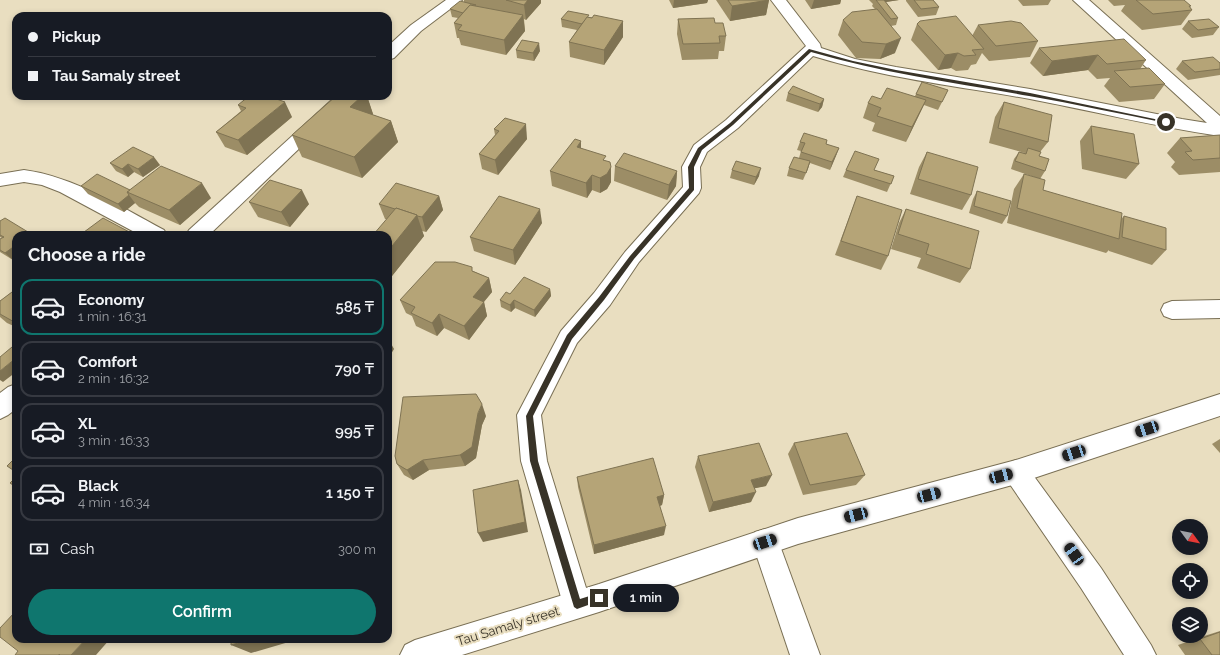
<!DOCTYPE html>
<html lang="en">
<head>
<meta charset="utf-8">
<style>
	body { margin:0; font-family:Raleway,sans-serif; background:#20242c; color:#f1f3f6; height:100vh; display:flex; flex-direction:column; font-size:15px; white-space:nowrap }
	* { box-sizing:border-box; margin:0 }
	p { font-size:13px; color:#9ea1a6 }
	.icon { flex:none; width:22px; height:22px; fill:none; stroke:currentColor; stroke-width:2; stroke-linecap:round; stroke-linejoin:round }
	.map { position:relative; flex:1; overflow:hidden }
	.drawer { position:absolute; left:12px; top:231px; width:380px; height:412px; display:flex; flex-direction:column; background:#171b24; border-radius:12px; box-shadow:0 2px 6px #0003 }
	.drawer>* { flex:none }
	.guide { position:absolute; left:12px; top:12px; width:380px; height:88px; border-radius:12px; box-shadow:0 2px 6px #0003; display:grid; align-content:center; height:88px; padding:0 16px; background:#171b24 }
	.needle { width:26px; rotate:122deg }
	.buttons { position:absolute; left:1172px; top:519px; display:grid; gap:8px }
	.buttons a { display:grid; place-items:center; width:36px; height:36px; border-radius:50%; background:#171b24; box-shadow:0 2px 6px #0003; font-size:20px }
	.end { position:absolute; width:18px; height:18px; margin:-9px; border:5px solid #383328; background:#fff; box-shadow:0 0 0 2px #fff }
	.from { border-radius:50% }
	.bubble { position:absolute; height:28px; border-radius:14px; background:#171b24; box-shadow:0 2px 6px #0003; font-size:13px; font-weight:600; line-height:28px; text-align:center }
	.car { position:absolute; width:12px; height:24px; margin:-12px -6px; border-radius:5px; box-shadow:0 0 3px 1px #0007; background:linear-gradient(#222 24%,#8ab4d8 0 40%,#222 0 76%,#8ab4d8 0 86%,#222 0) }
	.guide b { display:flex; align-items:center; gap:14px; height:38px; font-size:15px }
	.guide b+b { border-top:1px solid #363941 }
	.guide i { width:10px; height:10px; background:#f1f3f6 }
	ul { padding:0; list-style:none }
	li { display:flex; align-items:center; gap:12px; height:56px; margin:0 8px 6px; padding:0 8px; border:2px solid #363941; border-radius:12px }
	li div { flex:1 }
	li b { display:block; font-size:15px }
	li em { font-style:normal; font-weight:600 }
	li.current { border-color:#0f766e }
	li>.icon { width:36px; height:36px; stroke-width:1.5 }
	h2 { padding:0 16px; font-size:18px; line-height:48px }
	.pay { display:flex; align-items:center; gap:10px; height:44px; padding:0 16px; font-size:15px }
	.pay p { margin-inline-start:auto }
	.primary-button { display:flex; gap:8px; margin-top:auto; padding:8px 16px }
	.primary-button a { flex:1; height:46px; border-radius:24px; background:#0f766e; color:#fff; font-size:16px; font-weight:600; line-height:46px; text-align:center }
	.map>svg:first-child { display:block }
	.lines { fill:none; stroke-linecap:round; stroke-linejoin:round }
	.minor-casing { stroke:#796f54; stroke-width:2 }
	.tertiary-casing { stroke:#796f54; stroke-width:2 }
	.minor { fill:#fff; fill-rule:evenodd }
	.tertiary { fill:#fff; fill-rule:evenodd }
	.wall { fill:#9c8d66 }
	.shaded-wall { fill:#7f7353 }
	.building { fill:#b5a477; stroke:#7f7353 }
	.route { fill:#383328 }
	.labels { text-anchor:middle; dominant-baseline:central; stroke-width:4; stroke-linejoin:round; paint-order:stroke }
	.near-street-label { font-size:13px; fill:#383328; stroke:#e9dec0 }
</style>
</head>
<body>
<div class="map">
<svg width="1220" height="655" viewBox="0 0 1220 655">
	<rect width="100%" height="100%" fill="#e9dec0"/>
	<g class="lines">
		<defs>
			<g id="minor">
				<polygon points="446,0 462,0 421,31 394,58 388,60 388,46 411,25"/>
				<path d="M771 0H786L820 44 821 48 855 59 896 67 1030 89 1182 119 1207 123 1073 0H1089L1220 116V136C1156 127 1093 111 1030 99 957 86 884 78 813 56L738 128 707 152 700 167 701 188 699 193 639 262 610 305 577 343 541 415 547 461 591 604 587 614 577 618 567 614 563 604 521 461 517 415 561 331 594 293 625 252 683 187 682 167 694 145 726 120 806 46Z"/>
				<polygon points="336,96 354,96 209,235 186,235 189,230"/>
				<path d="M24 170C75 177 119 206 164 230L167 235H140L60 192 42 185 24 182 0 186V174Z"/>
				<polygon points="1220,300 1220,318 1172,319 1164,316 1161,310 1164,304 1172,301"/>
				<polygon points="16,384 16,409 8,415 0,419 0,393 8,387"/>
				<polygon points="1016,460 1025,464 1101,568 1151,645 1156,655 1124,655 1081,588 1007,480 1003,472 1007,464"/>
				<polygon points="765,529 775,532 820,655 790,655 752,542 755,532"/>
			</g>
			<polygon id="tertiary" points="1220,394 1220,416 1016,484 798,544 599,612 462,655 400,655 405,645 415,640 599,584 798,518 1016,460"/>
		</defs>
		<use href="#minor" class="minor-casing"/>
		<use href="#tertiary" class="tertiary-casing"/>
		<use href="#minor" class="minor"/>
		<use href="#tertiary" class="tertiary"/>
	</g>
	<g class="wall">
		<polygon points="464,0 541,0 541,3 526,20 524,19 525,31 506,55 461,45 459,38 457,38 454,23 458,18 452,17 450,9 464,2"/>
		<polygon points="669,0 708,0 707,3 673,8"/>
		<polygon points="716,0 769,0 766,15 730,21"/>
		<polygon points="805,0 841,0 840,4 811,9"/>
		<polygon points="869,0 899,0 886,2 898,18 896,25 891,26 895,53 880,59 856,58 838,35 843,20 875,9 872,6 873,4"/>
		<polygon points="906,0 933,0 939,7 936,15 918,17 906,1"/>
		<polygon points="1018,0 1051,0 1048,5 1023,6"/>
		<polygon points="1108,0 1184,0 1192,10 1181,25 1142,30 1121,11 1125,5 1114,6"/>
		<polygon points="589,17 623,21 623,37 604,65 570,57 569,42 577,30 562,27 561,19"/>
		<polygon points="678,19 715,23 726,36 724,51 719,51 718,59 682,60 677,34"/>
		<polygon points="1188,21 1219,27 1213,35 1192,38 1182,29"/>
		<polygon points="917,24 972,36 978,25 1038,41 1030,57 989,61 982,53 976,64 971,65 968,70 956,71 951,68 938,70 911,40"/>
		<polygon points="1039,48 1146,60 1140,69 1165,84 1154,99 1119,102 1104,86 1110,78 1097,79 1088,70 1043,76 1030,63"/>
		<polygon points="516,50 540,51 534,61 517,58"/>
		<polygon points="1182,61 1220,63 1220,75 1188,80 1176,69"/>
		<polygon points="922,82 948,90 938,110 924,105 906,142 872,131 875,123 863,118 868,103 881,99 915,96"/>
		<polygon points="788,93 824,99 822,107 818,112 786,101"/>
		<polygon points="336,96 367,96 373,114 373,115 391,121 398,142 362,178 302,157 292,135"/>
		<polygon points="1004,102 1048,142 1040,152 1039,156 1045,171 1040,179 1011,169 1014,159 1019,152 1025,153 989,143 995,117"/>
		<polygon points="238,105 292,117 247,155 225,147 216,132 241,111"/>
		<polygon points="1091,126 1139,164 1126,179 1082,169 1080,141"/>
		<polygon points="494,129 527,139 498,175 482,169 479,154 495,135"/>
		<polygon points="1220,135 1220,172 1179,175 1171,167 1175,162 1167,153 1180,138"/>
		<polygon points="827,140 826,145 839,148 830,170 810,163 803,180 787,176 789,168 799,158 801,151 797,150 800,142"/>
		<polygon points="581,148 606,161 611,182 607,189 600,193 592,190 587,198 552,186 550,171"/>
		<polygon points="927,152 971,195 962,210 910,194 919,167"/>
		<polygon points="110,163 160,165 143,177 134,172 128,177 116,171"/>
		<polygon points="615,166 677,171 676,186 667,200 614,181"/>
		<polygon points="732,170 759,176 754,185 730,178"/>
		<polygon points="846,170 874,170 894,176 887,192 843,177"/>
		<polygon points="1024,174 1043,190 1121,219 1124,216 1166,250 1152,265 1109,251 1109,250 1106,253 1007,223 1014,189"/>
		<polygon points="81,186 130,190 211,198 180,225 139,207 135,203 124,212 88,194"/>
		<polygon points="977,191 1007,216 1002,224 969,213 973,199"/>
		<polygon points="439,196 443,210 426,232 422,231 424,236 388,281 388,235 386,219 385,219 379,204"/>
		<polygon points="857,196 888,256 881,270 835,255"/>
		<polygon points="249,202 309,204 290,227 258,217"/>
		<polygon points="906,209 970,269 960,283 917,268 921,258 891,249 899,223"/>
		<polygon points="0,221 16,235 16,258 13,260 0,252 0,239 2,238 0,237"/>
		<polygon points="542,223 515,265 474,251 470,237"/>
		<polygon points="473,271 489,278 492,292 484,302 487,316 469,340 444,328 437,336 416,326 412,316 406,313 400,300"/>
		<polygon points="16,289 16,327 7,323 0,317 0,301"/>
		<polygon points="550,289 551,296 535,317 515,308 511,312 501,307 500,300 510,294"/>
		<polygon points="486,416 482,425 476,458 465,466 429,470 413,480 404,475 397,464"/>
		<polygon points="1220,439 1220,453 1212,444"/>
		<polygon points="794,443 865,475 856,485 803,495 788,454"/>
		<polygon points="698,456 766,486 754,488 751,502 709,512 695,467"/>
		<polygon points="577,477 664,495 662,505 660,506 664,535 594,554 578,487"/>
		<polygon points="1220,631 1220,655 1185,655 1178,645 1201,637"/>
	</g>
	<g class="shaded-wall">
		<polygon points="528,0 541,0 541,3 526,20 524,5"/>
		<polygon points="674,0 708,0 707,3 673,8"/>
		<polygon points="769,0 766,15 730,21 732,6"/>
		<polygon points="814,0 841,0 840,4 811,9"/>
		<polygon points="876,0 899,0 879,3"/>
		<polygon points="523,15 525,31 506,55 504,40"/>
		<polygon points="623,21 623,37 604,65 604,50"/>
		<polygon points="901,38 895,53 880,59 886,44"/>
		<polygon points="539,43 540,51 534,61 533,53"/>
		<polygon points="958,53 951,68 938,70 945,55"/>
		<polygon points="1098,55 1088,70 1043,76 1052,61"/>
		<polygon points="362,96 367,96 373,114 358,129 350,107"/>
		<polygon points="824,99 822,107 818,112 820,104"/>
		<polygon points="926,100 919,115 906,142 912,127"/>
		<polygon points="285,102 292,117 247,155 238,140"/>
		<polygon points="391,121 398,142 362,178 354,157"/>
		<polygon points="526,124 527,139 498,175 495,160"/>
		<polygon points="581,141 581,157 577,147"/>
		<polygon points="839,148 836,156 830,170 832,162"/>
		<polygon points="154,157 160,165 143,177 138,169"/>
		<polygon points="810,161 808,169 803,180 806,173"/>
		<polygon points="128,164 134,172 128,177 122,169"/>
		<polygon points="611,167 611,182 607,189 600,193 600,178"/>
		<polygon points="761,168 759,176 754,185 756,177"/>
		<polygon points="677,171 676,186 667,200 669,185"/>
		<polygon points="592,175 592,190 587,198 586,183"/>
		<polygon points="202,183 211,198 180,225 169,210"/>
		<polygon points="302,190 309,204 290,227 281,212"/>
		<polygon points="129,195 135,203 124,212 118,204"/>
		<polygon points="439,196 443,210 426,232 422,217"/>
		<polygon points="540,209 542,223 515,265 513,250"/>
		<polygon points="417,215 424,236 388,281 388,251"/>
		<polygon points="28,232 31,235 24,235"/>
		<polygon points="16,245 16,258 13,260 5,253"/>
		<polygon points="489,278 492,292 476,311 473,297"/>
		<polygon points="550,289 551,296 535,317 534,310"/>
		<polygon points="514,300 515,308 511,312 510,305"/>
		<polygon points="484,302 487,316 469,340 464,326"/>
		<polygon points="439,314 444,328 437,336 432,323"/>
		<polygon points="390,342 394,349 388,359 388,347"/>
		<polygon points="16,358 16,372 3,382 0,380 0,371"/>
		<polygon points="482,404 486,416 482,425 476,458 465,466 460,455"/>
		<polygon points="423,460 429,470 413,480 407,470"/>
		<polygon points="772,475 766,486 746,490 751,480"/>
		<polygon points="518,480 521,490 528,532 483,542 478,533"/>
		<polygon points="756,492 751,502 709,512 713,502"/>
		<polygon points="664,495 662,505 655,507 657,497"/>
		<polygon points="666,526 664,535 594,554 594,545"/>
		<polygon points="86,639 110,639 96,655 71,655"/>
		<polygon points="252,639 299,639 251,653 231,645"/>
	</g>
	<g class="building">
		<polygon points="506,0 528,0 524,5"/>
		<polygon points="728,0 769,0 732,6"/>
		<polygon points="876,0 884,0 898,18 891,19"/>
		<polygon points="914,0 933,0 939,7 921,9"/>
		<polygon points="1136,0 1184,0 1191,6 1189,6 1192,10 1153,14"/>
		<polygon points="460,1 476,5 470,5 463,13 450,9"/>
		<polygon points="470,5 523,15 504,40 458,30 462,25 454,23"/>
		<polygon points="877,9 901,38 886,44 862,42 843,20 852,12"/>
		<polygon points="568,11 589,15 582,24 561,19"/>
		<polygon points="594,15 623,21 604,50 569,42 587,17 592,18"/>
		<polygon points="956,16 984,49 972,50 976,55 964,56 958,53 945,55 917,24 920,21"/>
		<polygon points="714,18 715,23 723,23 726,36 719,36 720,43 683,44 678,19"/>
		<polygon points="1209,19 1219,27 1198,30 1188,21"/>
		<polygon points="1011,21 1021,23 1038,41 996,46 978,25"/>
		<polygon points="1124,39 1146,60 1107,64 1098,55 1052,61 1039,48"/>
		<polygon points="522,40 539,43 533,53 516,50"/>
		<polygon points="1213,57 1220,63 1220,69 1195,72 1182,61"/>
		<polygon points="1149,68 1165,84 1130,87 1114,71"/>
		<polygon points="922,82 948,90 942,102 916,94"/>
		<polygon points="793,86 824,99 820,104 788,93"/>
		<polygon points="887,88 926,100 912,127 877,116 881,108 868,103 872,96 881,99"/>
		<polygon points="249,96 268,96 285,102 238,140 216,132 246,108 238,105"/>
		<polygon points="336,96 362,96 350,107 391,121 354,157 292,135"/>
		<polygon points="1004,102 1052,115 1048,142 998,128"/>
		<polygon points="505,118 526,124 495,160 479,154 499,131 494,129"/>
		<polygon points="1091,126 1134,134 1139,164 1094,154"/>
		<polygon points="804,133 827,140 826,144 839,148 832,162 801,152 805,143 800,142"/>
		<polygon points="1220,135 1220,158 1193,160 1185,152 1192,151 1180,138"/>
		<polygon points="575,139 581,141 577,147 606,156 603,160 610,162 611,167 607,174 600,178 592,175 586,183 550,171"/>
		<polygon points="133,147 154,157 138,169 128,164 122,169 110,163"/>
		<polygon points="1028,148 1041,152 1039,156 1049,159 1045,171 1015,161 1019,152 1026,154"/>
		<polygon points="855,151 879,159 874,170 894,176 891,184 846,170"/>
		<polygon points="927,152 978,167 971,195 918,179"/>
		<polygon points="624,153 677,171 669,185 615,166"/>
		<polygon points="794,157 810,161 806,173 789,168"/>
		<polygon points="736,161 761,168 756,177 732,170"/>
		<polygon points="161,166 202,183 169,210 127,192"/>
		<polygon points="97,174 130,190 127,192 129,195 118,204 81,186"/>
		<polygon points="1024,174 1045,180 1043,190 1122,213 1119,239 1017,208"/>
		<polygon points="270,180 302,190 281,212 249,202"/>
		<polygon points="396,183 439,196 422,217 417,216 417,215 396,208 395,209 379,204"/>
		<polygon points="977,191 1011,201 1007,216 974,206"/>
		<polygon points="499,196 540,209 513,250 470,237"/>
		<polygon points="857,196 902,210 888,256 841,241"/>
		<polygon points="396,208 417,215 388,251 388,235 373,235"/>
		<polygon points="906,209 979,231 970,269 926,254 929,244 898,234"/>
		<polygon points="1124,216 1166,228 1166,250 1122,237"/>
		<polygon points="5,218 28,232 24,235 16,235 16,245 5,253 0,250 0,239 4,237 0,235 0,221"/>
		<polygon points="103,218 135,235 80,235"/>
		<polygon points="435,262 455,262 472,267 472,271 489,278 473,297 484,302 464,326 439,314 432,323 411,313 415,307 400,300"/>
		<polygon points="524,277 550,289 534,310 514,300 510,305 500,300 506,292 510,294"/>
		<polygon points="16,289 16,323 0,314 0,301"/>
		<polygon points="388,342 390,342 388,347"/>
		<polygon points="12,347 16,350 16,358 0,371 0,357"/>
		<polygon points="476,394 482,404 478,413 472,447 460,455 423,460 407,470 397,464 395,456 403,397"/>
		<polygon points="847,433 865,475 810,485 794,443"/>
		<polygon points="759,443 772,475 751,480 756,492 713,502 698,456"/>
		<polygon points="16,457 16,472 7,466"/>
		<polygon points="653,458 664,495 657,497 666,526 594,545 577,477"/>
		<polygon points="16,477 16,487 10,483"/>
		<polygon points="518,480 525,522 478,533 473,490"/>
		<polygon points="16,611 16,639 86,639 71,655 60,655 59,654 59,655 15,655 18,651 0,637 0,628"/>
		<polygon points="1220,632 1220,655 1212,655 1200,639"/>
		<polygon points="231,639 252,639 231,645"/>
	</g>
	<path class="route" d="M809 49 853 61 896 70 1030 93 1169 122 1166 123C1121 114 1075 104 1029 96 956 83 883 73 811 52L733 125 702 150 694 167V190L634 259 604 300 572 339 533 416 538 461 580 599 599 593 603 598 602 600 577 609 574 607 530 461 526 416 567 335 599 297 630 256 689 188 688 167 698 148 730 123Z"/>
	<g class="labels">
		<g class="near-street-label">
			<text transform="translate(508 626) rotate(-17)">Tau Samaly street</text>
		</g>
	</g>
</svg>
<div class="buttons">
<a><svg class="needle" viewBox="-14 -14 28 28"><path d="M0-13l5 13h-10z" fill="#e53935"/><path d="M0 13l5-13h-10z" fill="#9ea1a6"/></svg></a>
<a><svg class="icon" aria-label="locate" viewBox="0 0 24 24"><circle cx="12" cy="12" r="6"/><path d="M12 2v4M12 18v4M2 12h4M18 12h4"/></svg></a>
<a><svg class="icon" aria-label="layers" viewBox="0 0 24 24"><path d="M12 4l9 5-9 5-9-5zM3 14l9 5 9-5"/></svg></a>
</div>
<i class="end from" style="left:1166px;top:122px"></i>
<i class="end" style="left:599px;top:598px"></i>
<div class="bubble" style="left:613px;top:584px;width:66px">1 min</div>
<i class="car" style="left:1147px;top:429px;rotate:252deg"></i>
<i class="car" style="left:1074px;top:453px;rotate:252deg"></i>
<i class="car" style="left:1001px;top:476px;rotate:75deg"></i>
<i class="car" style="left:929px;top:495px;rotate:75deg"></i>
<i class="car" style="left:856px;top:515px;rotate:255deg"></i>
<i class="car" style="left:765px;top:542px;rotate:72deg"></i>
<i class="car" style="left:1074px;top:554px;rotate:325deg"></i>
<div class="guide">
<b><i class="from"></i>Pickup</b>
<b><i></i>Tau Samaly street</b>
</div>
<section class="drawer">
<h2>Choose a ride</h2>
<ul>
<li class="current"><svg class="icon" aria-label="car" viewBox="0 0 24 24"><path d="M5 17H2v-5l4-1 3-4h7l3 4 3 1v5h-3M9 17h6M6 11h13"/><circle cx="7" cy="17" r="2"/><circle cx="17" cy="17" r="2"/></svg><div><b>Economy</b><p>1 min · 16:31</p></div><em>585 ₸</em></li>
<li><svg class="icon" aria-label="car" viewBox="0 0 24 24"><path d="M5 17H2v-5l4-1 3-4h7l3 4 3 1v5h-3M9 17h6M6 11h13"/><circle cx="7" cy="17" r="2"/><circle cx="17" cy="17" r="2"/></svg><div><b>Comfort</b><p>2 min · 16:32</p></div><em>790 ₸</em></li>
<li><svg class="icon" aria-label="car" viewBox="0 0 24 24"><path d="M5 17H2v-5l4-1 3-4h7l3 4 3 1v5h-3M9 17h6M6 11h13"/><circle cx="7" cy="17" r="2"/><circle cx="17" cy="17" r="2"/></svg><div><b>XL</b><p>3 min · 16:33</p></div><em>995 ₸</em></li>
<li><svg class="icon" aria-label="car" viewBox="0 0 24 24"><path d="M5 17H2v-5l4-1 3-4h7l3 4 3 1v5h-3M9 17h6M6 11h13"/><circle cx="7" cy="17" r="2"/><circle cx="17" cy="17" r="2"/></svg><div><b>Black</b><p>4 min · 16:34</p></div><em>1 150 ₸</em></li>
</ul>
<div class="pay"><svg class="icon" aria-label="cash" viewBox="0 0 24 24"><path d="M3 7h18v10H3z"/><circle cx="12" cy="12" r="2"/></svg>Cash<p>300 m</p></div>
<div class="primary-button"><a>Confirm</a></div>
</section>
</div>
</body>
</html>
